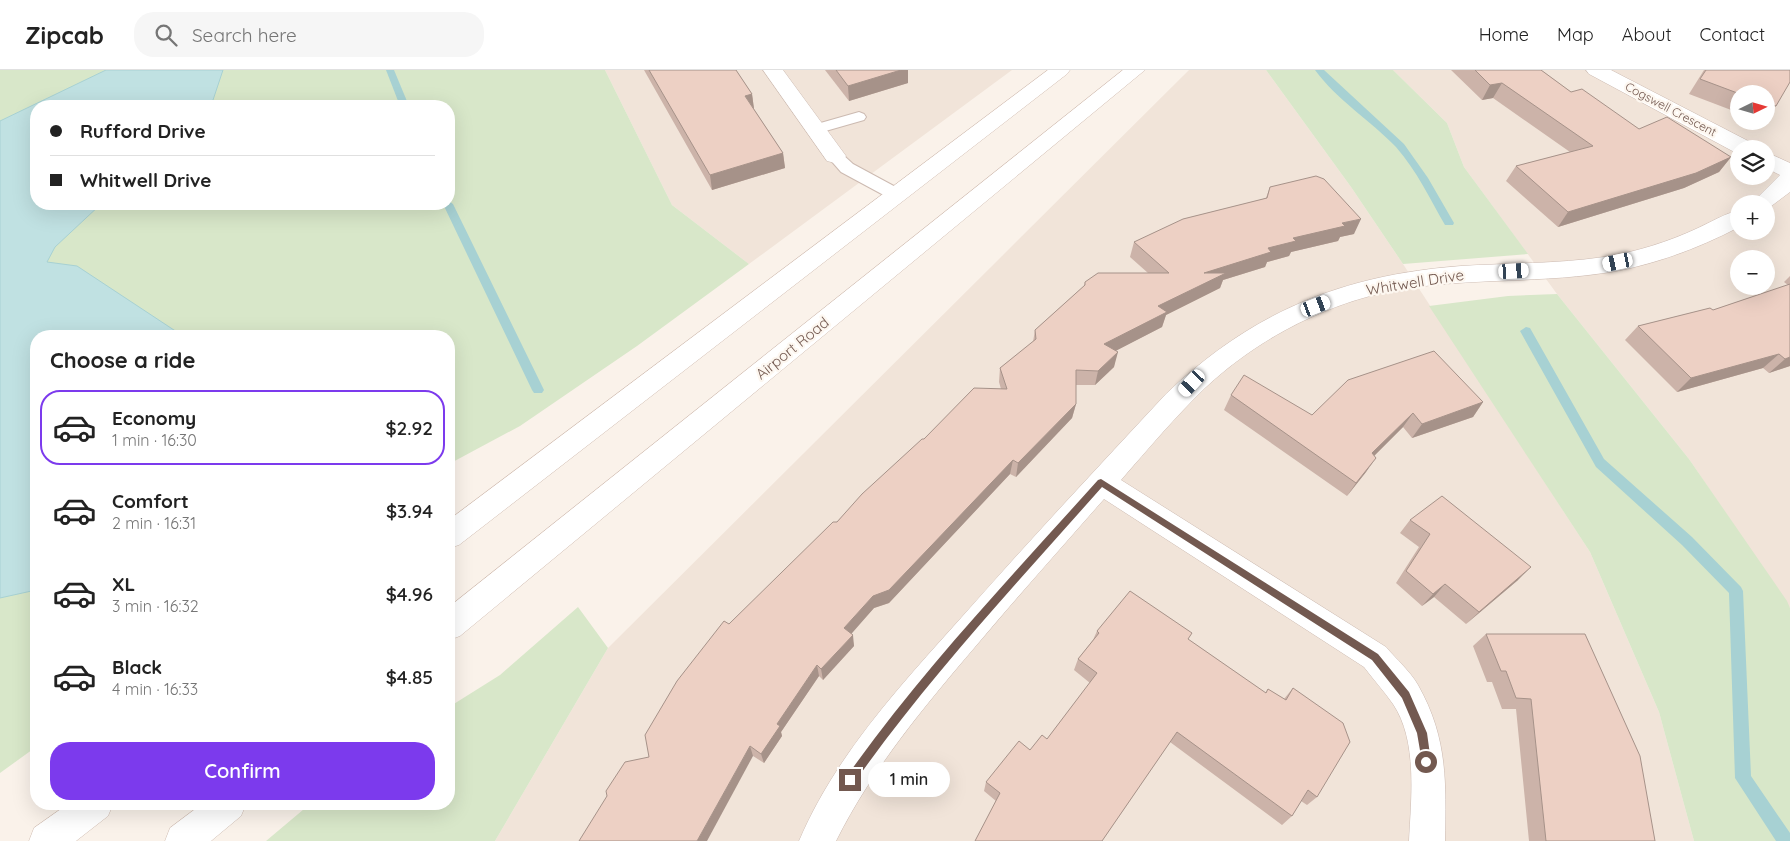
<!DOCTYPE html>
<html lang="en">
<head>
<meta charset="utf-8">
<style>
	body { margin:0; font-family:Quicksand,sans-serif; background:#f6f6f6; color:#222; height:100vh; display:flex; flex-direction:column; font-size:19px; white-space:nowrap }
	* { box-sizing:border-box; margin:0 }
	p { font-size:16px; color:#767676 }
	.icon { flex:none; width:28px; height:28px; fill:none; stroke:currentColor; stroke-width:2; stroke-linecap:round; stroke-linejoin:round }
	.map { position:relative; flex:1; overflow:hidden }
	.side { position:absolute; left:30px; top:260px; width:425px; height:480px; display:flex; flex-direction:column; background:#fff; border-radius:20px; box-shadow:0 5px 20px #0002 }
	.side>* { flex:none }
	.banner { position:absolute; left:30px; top:30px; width:425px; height:110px; border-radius:20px; box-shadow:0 5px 20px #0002; display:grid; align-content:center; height:110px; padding:0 20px; background:#fff }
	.needle { width:32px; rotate:85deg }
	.tools { position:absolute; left:1730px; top:15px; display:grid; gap:10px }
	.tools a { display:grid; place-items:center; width:45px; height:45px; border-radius:50%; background:#fff; box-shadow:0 5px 20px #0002; font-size:25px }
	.end { position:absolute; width:22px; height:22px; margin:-11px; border:6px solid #735950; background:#fff; box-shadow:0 0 0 2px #fff }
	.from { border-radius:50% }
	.bubble { position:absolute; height:35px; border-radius:18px; background:#fff; box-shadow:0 5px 20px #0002; font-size:16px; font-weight:600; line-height:35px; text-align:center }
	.car { position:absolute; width:15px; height:30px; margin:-15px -8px; border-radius:6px; box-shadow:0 0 4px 1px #0007; background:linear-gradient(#fff 24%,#345 0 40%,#fff 0 76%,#345 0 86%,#fff 0) }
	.banner b { display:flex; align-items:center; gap:18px; height:48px; font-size:19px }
	.banner b+b { border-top:1px solid #e0e0e0 }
	.banner i { width:12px; height:12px; background:#222 }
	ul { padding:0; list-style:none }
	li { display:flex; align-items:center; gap:15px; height:75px; margin:0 10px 8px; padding:0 10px; border:2px solid transparent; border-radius:20px }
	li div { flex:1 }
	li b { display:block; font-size:19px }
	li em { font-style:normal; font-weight:600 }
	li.selected { border-color:#7c3aed }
	li>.icon { width:45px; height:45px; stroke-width:1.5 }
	h2 { padding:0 20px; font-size:22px; line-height:60px }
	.action { display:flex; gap:10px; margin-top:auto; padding:10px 20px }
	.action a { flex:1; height:58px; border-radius:20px; background:#7c3aed; color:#fff; font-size:20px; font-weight:600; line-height:58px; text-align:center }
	header { display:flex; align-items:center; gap:30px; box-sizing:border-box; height:70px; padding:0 25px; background:#fff; border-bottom:1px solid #e0e0e0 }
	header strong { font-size:24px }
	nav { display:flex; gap:28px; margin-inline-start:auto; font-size:18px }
	.search { width:350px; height:45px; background:#f6f6f6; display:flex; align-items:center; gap:12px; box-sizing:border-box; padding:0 18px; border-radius:20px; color:#767676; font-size:19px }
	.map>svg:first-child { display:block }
	.residential { fill:#f1e4d9; fill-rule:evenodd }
	.green { fill:#d8e7c9; fill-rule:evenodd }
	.water { fill:#c0e1e2; stroke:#a7d1d3 }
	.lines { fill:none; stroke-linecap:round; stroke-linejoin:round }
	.stream { fill:#a7d1d3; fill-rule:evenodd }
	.service-casing { stroke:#ccbab1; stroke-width:2 }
	.minor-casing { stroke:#ccbab1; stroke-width:1 }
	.secondary-casing { stroke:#d0bcb1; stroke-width:1 }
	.service { fill:#fff; fill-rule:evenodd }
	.minor { fill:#fff; fill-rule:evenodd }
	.secondary { fill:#fff; fill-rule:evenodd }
	.wall { fill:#ccb3a9 }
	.shaded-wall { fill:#a69289 }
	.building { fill:#edd0c4; stroke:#a69289 }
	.route { fill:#735950 }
	.labels { text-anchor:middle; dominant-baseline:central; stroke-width:4.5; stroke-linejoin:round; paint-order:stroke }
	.far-street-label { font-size:12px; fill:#735950; stroke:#fdf7f0 }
	.street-label { font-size:15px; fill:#735950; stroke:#fdf7f0 }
</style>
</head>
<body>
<header>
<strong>Zipcab</strong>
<div class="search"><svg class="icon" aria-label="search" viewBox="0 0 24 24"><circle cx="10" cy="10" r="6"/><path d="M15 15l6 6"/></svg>Search here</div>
<nav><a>Home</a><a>Map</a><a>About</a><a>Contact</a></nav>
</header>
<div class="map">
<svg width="1790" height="771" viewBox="0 0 1790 771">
	<rect width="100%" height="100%" fill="#faf2ea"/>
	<g class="residential">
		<polygon points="605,0 1012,0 749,194 672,135"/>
		<polygon points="1189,0 1266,0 1351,117 1403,194 1590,482 1659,642 1694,771 495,771 608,578"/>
		<path d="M1393 0H1790V538L1689 389 1557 224 1464 97 1447 53ZM1739 24H1766V51H1739ZM1739 79H1766V106H1739ZM1739 134H1766V161H1739ZM1739 189H1766V216H1739Z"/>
	</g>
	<g class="green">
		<path d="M0 0H605L672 135 749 194 637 276 520 356 449 394V266H36V677L0 703ZM36 36H449V134H36Z"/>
		<polygon points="1266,0 1393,0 1447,53 1464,97 1528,184 1403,194 1351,117"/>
		<polygon points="1557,224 1689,389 1787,531 1790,538 1790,771 1694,771 1659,642 1590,482 1429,236 1508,226"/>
		<polygon points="578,537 608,578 495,771 266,771 310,734 449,734 449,637 500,605"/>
	</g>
	<polygon class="water" points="106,0 223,0 213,30 206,36 36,36 36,134 101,134 55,177 47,192 77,196 183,266 36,266 36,520 0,528 0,51"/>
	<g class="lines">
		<g class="stream">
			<polygon points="386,0 394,0 409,36 400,36"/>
			<path d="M1315 0H1324L1404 74 1428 108 1454 153 1453 155H1445C1430 129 1417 101 1396 77 1370 50 1337 30 1315 0Z"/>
			<polygon points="449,131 453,134 544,320 542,323 534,323 532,320 443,134 449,134"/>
			<polygon points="1526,257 1530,258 1604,389 1692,467 1741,517 1743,521 1751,706 1790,763 1790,771 1776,771 1735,708 1729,523 1682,475 1596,397 1520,261"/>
		</g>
		<defs>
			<g id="service">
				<polygon points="859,42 864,44 866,47 864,50 815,64 810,62 807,59 810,56"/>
				<polygon points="835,81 841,83 853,94 903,121 905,125 903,129 897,130 891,129 841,102 827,86 829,83"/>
			</g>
			<g id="minor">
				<polygon points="763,0 783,0 846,86 843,91 835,93 827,91"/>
				<polygon points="1586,0 1611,0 1754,74 1756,79 1739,79 1738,84 1589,4"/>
				<polygon points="1766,82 1790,93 1790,122 1766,140 1766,134 1751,134 1780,105 1766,98"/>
				<path d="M1739 140V157C1697 179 1651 196 1604 203 1531 214 1455 207 1382 223 1317 238 1254 272 1205 318 1175 347 1148 379 1121 410L1386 577C1396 589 1410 601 1418 615 1448 668 1446 713 1445 771H1409C1411 729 1418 671 1393 634 1384 621 1373 609 1364 597L1104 429C1061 478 1017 527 975 577 923 638 872 699 836 771H799C835 686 900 616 961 548 1028 472 1097 398 1166 324 1252 242 1342 205 1461 196 1508 193 1557 194 1604 187 1636 182 1668 172 1698 158 1711 152 1724 144 1739 140Z"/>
			</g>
			<g id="secondary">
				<polygon points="1048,0 1070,0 1067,4 459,475 449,478 449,450"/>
				<polygon points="1123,0 1145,0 460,566 449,570 449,537"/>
				<polygon points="68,734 113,734 108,746 76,771 29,771 34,758"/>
				<polygon points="202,734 246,734 241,746 211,771 165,771 170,758"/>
			</g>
		</defs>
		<use href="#service" class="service-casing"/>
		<use href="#minor" class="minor-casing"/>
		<use href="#secondary" class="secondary-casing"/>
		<use href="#service" class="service"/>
		<use href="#minor" class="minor"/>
		<use href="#secondary" class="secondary"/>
	</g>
	<g class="wall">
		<polygon points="644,0 736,0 752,24 754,39 783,83 785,98 712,120"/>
		<polygon points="825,0 908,0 908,13 849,31"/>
		<polygon points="1451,0 1541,0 1571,22 1639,59 1731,87 1719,102 1684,118 1558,157 1506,111 1516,96 1570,82 1493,28 1482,30"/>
		<polygon points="1704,0 1790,0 1776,36 1766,48 1766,24 1739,24 1739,43 1689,24"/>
		<polygon points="1270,117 1354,164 1340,167 1338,171 1291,182 1289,186 1267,192 1265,197 1223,210 1220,218 1166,245 1162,257 1115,281 1114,297 1095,315 1076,315 1076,334 1072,348 1016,407 1010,404 889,533 874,538 851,563 854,576 823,610 819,606 781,662 782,666 764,693 753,686 649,687 729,554 924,369 1001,319 999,312 1000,298 1033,272 1035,260 1084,216 1085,212 1148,203 1130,187 1134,172 1266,128"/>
		<polygon points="1790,206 1790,296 1769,303 1763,298 1677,322 1625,270 1638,256 1713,240 1788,215 1784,212"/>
		<polygon points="1231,325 1312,345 1483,332 1473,347 1412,368 1403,357 1374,386 1366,402 1347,426 1224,340"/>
		<polygon points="1410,450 1518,510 1466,554 1434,527 1422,536 1396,513 1419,477 1400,463"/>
		<polygon points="1097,561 1189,570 1265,623 1268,619 1284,629 1293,618 1317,727 1307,735 1301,731 1292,746 1282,755 1170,672 1102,771 975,771 996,731 984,721 986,712 1047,669 1090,613 1074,600 1078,589 1093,570"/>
		<polygon points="1486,564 1655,771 1529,771 1516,639 1502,639 1492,612 1487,612 1473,576"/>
	</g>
	<g class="shaded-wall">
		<polygon points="901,0 908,0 908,13 849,31 848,16"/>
		<polygon points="1502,13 1493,28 1482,30 1490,15"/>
		<polygon points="752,24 754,39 745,26"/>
		<polygon points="783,83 785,98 712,120 710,105"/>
		<polygon points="1731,87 1719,102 1684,118 1558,157 1568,142"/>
		<polygon points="1361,149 1354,164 1340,167 1338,171 1291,182 1289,186 1267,192 1265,197 1223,210 1220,218 1166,245 1162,257 1100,289 1104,274 1204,203 1268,178 1293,168 1342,153"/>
		<polygon points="1118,282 1114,297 1095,315 1098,301"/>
		<polygon points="1779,284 1763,298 1677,322 1691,308"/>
		<polygon points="1790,287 1790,296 1769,303 1785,289"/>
		<polygon points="1483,332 1473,347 1412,368 1422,354"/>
		<polygon points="1076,334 1072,348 1016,407 1018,393"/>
		<polygon points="1413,343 1403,357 1363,397 1372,383"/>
		<polygon points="1376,388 1366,402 1347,426 1356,413"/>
		<polygon points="1013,390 1010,404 889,533 874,538 846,570 844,558 873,526"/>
		<polygon points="1531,497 1518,510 1466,554 1479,542"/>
		<polygon points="1445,514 1434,527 1422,536 1433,524"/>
		<polygon points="853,565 854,576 823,610 821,599"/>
		<polygon points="817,595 819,606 781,662 782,666 764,693 761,684 777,654"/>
		<polygon points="750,676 753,686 707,771 697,771"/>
	</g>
	<g class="building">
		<polygon points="649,0 736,0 752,24 745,26 783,83 710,105"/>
		<polygon points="836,0 901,0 848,16"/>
		<polygon points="1475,0 1541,0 1571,22 1582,19 1639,59 1667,47 1731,87 1696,103 1568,142 1516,96 1593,76 1502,13 1490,15"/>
		<polygon points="1706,0 1790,0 1790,12 1776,36 1766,33 1766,24 1740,24 1700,9"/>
		<polygon points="1316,106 1324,109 1361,149 1342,153 1345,156 1293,168 1296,171 1268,178 1271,182 1204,203 1226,203 1158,236 1167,242 1104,274 1118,282 1098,301 1076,300 1076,334 1018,393 1013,390 889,520 873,526 844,558 853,565 821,599 817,595 777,654 780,656 761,684 750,676 697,771 579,771 607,726 606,721 625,692 649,687 645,665 677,611 724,551 729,554 833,452 837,452 862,424 922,369 924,369 974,318 1007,319 1000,298 1036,269 1035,260 1085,215 1085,212 1098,203 1169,203 1134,172 1183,149 1267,128 1270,117"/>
		<polygon points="1790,214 1790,287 1785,289 1779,284 1691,308 1638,256 1710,238 1713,240"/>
		<polygon points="1434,281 1483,332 1422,354 1413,343 1372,383 1376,388 1356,413 1231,325 1244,305 1312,345 1348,310"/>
		<polygon points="1442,426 1531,497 1479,542 1445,514 1433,524 1406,501 1430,464 1410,450"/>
		<polygon points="1130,521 1192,563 1188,569 1266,623 1268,619 1286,630 1293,618 1343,653 1350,672 1317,727 1308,720 1292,746 1177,662 1102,771 975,771 1000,723 986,712 1019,671 1030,680 1042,665 1047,669 1097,603 1078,589 1099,563 1097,561"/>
		<polygon points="1486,564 1585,564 1640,686 1655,771 1546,771 1531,629 1516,628 1506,601 1501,601"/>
	</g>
	<path class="route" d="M1101 409 1378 584 1409 622 1427 663 1431 692 1430 696H1423L1422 692 1417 663 1402 628 1372 590 1102 417C1017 513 928 608 854 713H847V706C922 600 1012 506 1098 410Z"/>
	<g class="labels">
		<g class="far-street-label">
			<text transform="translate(1671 39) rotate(28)">Cogswell Crescent</text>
		</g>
		<g class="street-label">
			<text transform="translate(1415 212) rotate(-9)">Whitwell Drive</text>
			<text transform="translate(792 278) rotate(-39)">Airport Road</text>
		</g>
	</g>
</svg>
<div class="tools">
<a><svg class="needle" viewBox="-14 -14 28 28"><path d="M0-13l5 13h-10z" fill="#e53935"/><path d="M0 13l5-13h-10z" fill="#767676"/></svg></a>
<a><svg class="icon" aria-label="layers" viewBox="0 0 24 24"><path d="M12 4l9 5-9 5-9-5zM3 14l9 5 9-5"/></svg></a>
<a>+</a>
<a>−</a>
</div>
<i class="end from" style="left:1426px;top:692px"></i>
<i class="end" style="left:850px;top:710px"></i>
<div class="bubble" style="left:868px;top:692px;width:82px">1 min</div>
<i class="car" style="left:1618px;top:192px;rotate:258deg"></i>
<i class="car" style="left:1514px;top:201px;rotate:87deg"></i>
<i class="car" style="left:1316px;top:236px;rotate:69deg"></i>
<i class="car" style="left:1192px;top:313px;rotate:223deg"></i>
<div class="banner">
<b><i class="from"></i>Rufford Drive</b>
<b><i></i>Whitwell Drive</b>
</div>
<section class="side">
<h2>Choose a ride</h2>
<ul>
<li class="selected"><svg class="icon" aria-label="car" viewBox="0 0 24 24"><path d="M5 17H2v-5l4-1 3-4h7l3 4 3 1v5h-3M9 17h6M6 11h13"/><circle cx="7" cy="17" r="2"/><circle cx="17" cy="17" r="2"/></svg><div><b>Economy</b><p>1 min · 16:30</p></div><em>$2.92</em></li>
<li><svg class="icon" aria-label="car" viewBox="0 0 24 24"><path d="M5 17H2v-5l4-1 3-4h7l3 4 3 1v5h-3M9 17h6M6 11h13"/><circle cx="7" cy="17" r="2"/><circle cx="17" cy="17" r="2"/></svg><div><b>Comfort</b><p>2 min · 16:31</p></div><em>$3.94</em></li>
<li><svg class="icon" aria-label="car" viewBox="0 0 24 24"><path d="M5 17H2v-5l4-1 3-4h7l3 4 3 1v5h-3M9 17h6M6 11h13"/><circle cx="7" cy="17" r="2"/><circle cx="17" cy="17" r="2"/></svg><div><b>XL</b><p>3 min · 16:32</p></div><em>$4.96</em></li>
<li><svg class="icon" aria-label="car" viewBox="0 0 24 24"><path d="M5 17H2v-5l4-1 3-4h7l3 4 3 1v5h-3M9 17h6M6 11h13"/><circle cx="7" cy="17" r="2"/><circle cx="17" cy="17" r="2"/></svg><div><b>Black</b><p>4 min · 16:33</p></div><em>$4.85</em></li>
</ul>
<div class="action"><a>Confirm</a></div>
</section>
</div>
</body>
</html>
